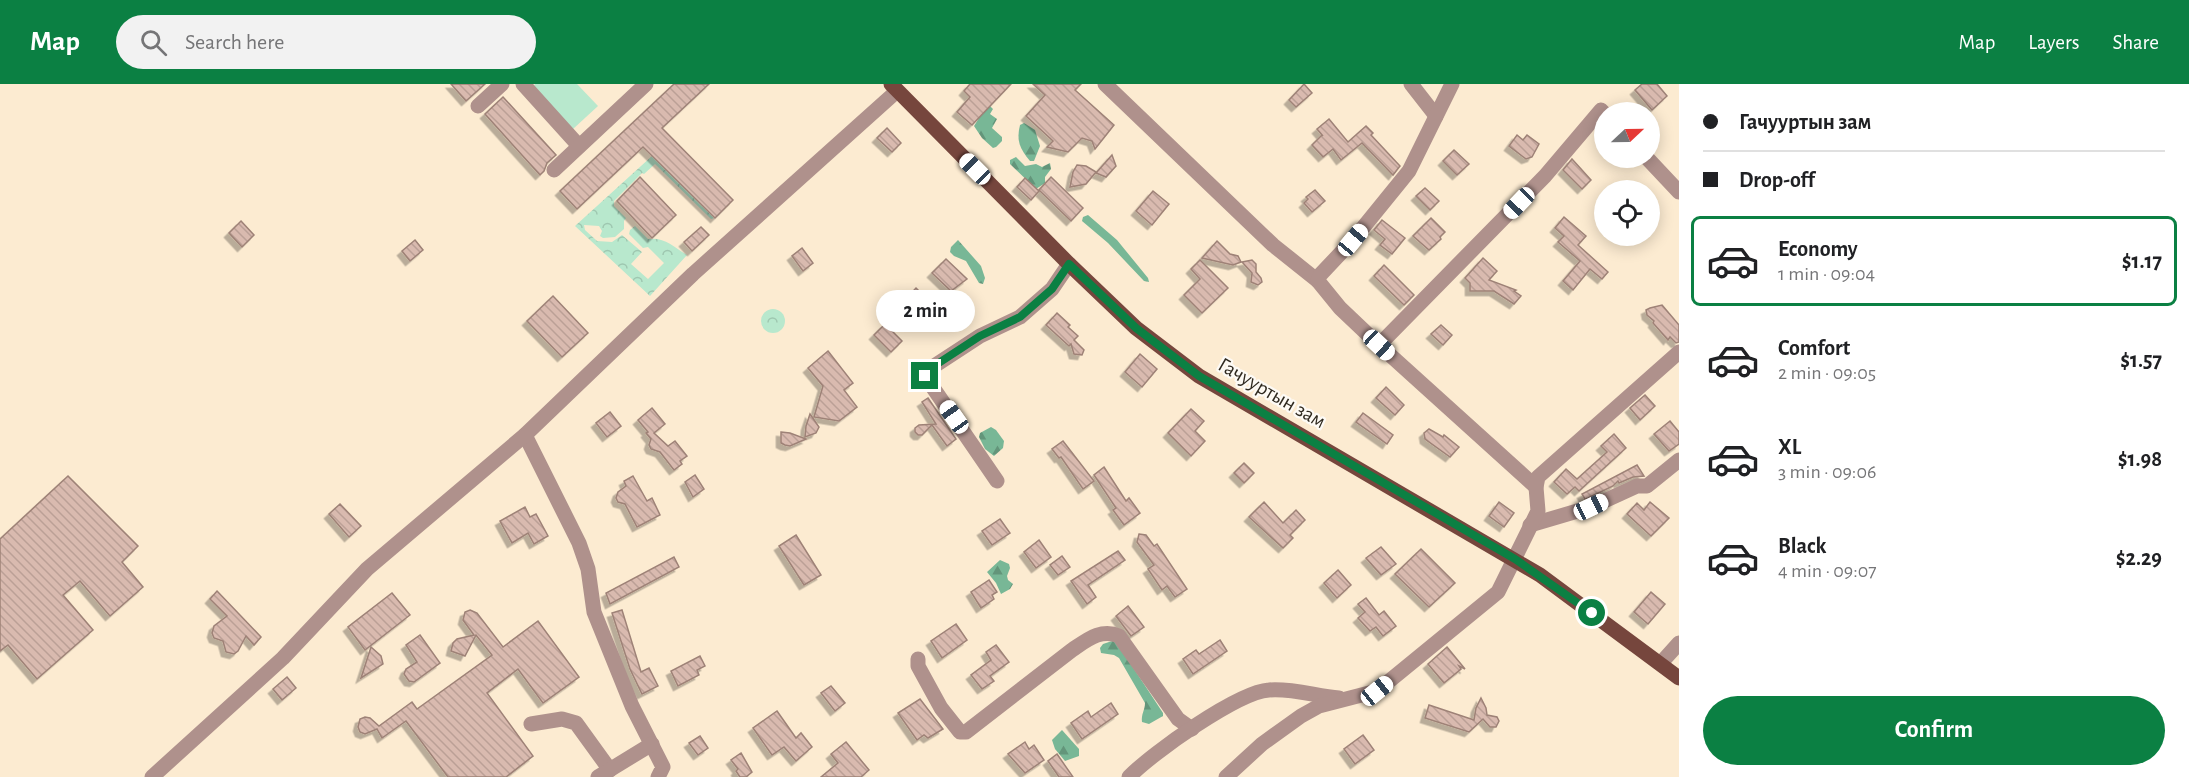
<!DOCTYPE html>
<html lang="en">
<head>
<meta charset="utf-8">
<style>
	body { margin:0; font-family:"Alegreya Sans",sans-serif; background:#f2f2f2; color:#202124; height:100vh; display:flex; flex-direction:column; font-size:22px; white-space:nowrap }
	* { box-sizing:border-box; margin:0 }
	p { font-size:20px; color:#757577 }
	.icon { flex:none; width:33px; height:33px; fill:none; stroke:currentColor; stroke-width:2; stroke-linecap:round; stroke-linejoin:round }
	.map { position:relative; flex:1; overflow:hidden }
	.side { display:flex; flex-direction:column; background:#fff; width:510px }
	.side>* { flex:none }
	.banner { display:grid; align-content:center; height:132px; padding:0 24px; background:#fff }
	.needle { width:39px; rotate:68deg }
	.buttons { position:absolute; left:1594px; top:18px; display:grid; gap:12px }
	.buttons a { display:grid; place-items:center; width:66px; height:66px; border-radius:50%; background:#fff; box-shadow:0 3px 15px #0003; font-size:30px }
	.end { position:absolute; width:27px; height:27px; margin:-14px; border:8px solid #0b8043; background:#fff; box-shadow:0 0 0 3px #fff }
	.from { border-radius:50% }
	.bubble { position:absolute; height:42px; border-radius:21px; background:#fff; box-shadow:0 3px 15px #0003; font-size:20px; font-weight:600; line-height:42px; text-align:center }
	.car { position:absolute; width:18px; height:36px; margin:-18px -9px; border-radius:8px; box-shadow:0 0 4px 2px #0007; background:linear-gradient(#fff 24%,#345 0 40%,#fff 0 76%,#345 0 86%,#fff 0) }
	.banner b { display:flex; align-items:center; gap:21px; height:57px; font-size:22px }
	.banner b+b { border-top:2px solid #e0e0e0 }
	.banner i { width:15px; height:15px; background:#202124 }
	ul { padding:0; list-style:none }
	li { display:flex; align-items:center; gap:18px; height:90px; margin:0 12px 9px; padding:0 12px; border:3px solid transparent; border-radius:9px }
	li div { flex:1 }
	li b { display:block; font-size:22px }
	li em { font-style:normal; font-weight:600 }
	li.current { border-color:#0b8043 }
	li>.icon { width:54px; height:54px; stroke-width:1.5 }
	.primary-button { display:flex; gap:12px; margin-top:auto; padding:12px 24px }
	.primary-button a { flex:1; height:69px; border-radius:36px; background:#0b8043; color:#fff; font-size:24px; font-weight:600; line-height:69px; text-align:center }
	header { display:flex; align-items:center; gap:36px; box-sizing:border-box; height:84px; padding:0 30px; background:#0b8043; color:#fff }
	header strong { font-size:28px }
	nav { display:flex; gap:33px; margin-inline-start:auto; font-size:21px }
	.search { width:420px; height:54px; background:#f2f2f2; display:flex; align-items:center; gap:15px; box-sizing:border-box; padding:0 21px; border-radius:33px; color:#757577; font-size:22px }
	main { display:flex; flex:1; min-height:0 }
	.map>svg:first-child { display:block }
	.grass { fill:#b8e8cd }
	.forest { fill:url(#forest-firs) }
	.park { fill:url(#park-crowns) }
	.building { fill:url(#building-back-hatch); stroke:#9e8277; stroke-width:1.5; filter:url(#shadow) }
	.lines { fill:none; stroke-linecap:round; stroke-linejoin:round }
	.minor { stroke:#af918c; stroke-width:15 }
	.major { stroke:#76463d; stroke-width:15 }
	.route { stroke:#0b8043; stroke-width:8 }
	.labels { text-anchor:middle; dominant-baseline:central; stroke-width:4.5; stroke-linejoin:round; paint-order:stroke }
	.street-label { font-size:21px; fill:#2f291f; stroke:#fdfaf5 }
</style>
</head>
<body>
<header>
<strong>Map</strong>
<div class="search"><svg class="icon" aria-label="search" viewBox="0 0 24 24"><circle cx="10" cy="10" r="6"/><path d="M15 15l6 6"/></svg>Search here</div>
<nav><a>Map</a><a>Layers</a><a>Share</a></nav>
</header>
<main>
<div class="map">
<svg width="1679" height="693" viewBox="0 0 1679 693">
	<defs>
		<pattern id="forest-firs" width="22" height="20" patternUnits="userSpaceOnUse" patternTransform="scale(1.5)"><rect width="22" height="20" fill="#78b796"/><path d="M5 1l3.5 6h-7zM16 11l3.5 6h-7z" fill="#63957a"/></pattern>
		<pattern id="park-crowns" width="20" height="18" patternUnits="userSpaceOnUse" patternTransform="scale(1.5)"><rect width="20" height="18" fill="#b8e8cd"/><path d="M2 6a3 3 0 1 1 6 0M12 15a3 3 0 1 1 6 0" fill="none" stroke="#9ec7b0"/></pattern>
		<pattern id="building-back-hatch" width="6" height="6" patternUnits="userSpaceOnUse" patternTransform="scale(1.5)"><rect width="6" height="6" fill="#d9baaf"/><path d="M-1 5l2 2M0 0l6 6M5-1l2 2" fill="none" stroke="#bba096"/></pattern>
		<filter id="shadow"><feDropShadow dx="-4.5" dy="4.5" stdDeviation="0" flood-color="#0004"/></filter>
	</defs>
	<rect width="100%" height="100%" fill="#fcebd1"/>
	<polygon class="grass" points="535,0 577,0 598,22 573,45 534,2"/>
	<g class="forest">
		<polygon points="988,20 993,25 990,30 997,35 992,44 1002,53 1002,57 996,63 993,64 982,54 974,42"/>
		<path d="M1024 39 1035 46 1040 62 1034 77H1030C1020 65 1016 57 1020 41Z"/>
		<polygon points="1016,73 1025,82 1036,80 1042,83 1050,79 1051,85 1045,93 1045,99 1036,105 1010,80 1010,76"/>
		<polygon points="1088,131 1117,156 1148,194 1149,198 1144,197 1108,159 1082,137 1083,133"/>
		<polygon points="958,156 981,182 985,194 983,200 979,199 966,177 954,172 950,168 951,163"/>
		<polygon points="991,343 996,346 1004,357 1003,364 994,372 985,365 979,353 980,349"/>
		<polygon points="1000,476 1009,480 1010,484 1007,492 1008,496 1013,500 1010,505 1001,510 996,499 987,488"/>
		<path d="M1115 556 1163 629V632L1149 640 1142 638C1141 630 1145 626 1145 619L1119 574 1114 571 1101 569 1100 564 1103 560Z"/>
		<polygon points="1062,646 1079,665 1079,672 1065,677 1055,665 1052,656"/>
	</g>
	<g class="park">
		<path d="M652 72 714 134 711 135 655 80 644 90 642 89 614 117V122L626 134 624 137V145L615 153 603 154 600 152 602 147 599 142 584 141 585 146 597 157 612 158 622 151 642 168 631 180 648 195 664 179 648 163 643 164 629 150 630 146 635 142 648 155C665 153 672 162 687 171L650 212 575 142Z"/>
		<circle cx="773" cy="237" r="12"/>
	</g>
	<g class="building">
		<polygon points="451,0 485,0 466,17"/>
		<polygon points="674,0 709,0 662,44 733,116 715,134 643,63 577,125 560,107"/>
		<polygon points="970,0 1011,0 972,41 957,28 970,13 964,7"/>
		<polygon points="1033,0 1081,0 1075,6 1114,41 1095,65 1092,57 1082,54 1068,68 1047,63 1053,57 1026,32 1045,11"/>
		<polygon points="1304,0 1312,9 1296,23 1289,16"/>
		<polygon points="1642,0 1657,0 1667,12 1652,26 1635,6"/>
		<polygon points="503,13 556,71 547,79 544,87 540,91 485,30"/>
		<polygon points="1329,35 1348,58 1366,42 1373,49 1371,51 1400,82 1393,91 1362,59 1341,76 1333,65 1323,73 1312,61 1322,51 1323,52 1317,45"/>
		<polygon points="887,44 901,59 892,68 877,54"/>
		<polygon points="1517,51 1523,56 1527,51 1539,60 1532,73 1526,75 1509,62"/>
		<polygon points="1454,66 1469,80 1457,91 1443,77"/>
		<polygon points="1112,71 1116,82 1106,93 1096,89"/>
		<polygon points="1572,75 1591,96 1582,105 1563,86"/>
		<polygon points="1077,81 1086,82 1096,88 1086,100 1070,103 1073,88"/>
		<polygon points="640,93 676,131 652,154 617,117"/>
		<polygon points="1051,93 1083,124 1071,137 1039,106"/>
		<polygon points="1025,94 1039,107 1031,116 1017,103"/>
		<polygon points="1425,104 1439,117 1430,126 1416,112"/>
		<polygon points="1315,106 1325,117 1312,128 1304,119 1308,115 1306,113"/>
		<polygon points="1153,107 1169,120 1152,141 1136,127"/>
		<polygon points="1564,133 1586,152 1578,161 1608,188 1602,195 1590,185 1573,206 1563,197 1580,177 1558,158 1564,152 1555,144"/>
		<polygon points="1431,134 1445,148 1440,153 1441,155 1429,166 1413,152"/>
		<polygon points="1382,136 1405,154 1392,170 1380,161 1385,155 1374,146"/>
		<polygon points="241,137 254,151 242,163 229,149"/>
		<polygon points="701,143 709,151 692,167 684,158"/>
		<polygon points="415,156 423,166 410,177 402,167"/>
		<polygon points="1217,157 1230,170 1238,172 1241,178 1233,181 1202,174"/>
		<polygon points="802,164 813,179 803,187 792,172"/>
		<polygon points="1483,174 1497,187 1489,196 1516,206 1514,207 1521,212 1514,220 1494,207 1470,207 1470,199 1465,194"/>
		<polygon points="946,175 967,195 951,207 932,189"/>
		<polygon points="1200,176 1228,204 1202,229 1184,211 1200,195 1191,185"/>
		<polygon points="1252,176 1256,180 1256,188 1261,194 1262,198 1258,201 1251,198 1252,189 1242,178"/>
		<polygon points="1384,181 1414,211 1404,221 1374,192"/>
		<polygon points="916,204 924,212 909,227 901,220"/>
		<polygon points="553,212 588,249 562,273 527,237"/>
		<polygon points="1662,221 1679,241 1679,258 1676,259 1670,253 1668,256 1653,239 1654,237 1647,231 1646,226 1650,224"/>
		<polygon points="1057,229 1070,241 1068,243 1078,252 1074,256 1084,266 1082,271 1074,270 1071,260 1069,262 1046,241"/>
		<polygon points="885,240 902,257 891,268 874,251"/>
		<polygon points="1441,241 1452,251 1443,261 1431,250"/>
		<polygon points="828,267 853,299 844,306 857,323 839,337 814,333 823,302 808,284"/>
		<polygon points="1140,270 1157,285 1142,303 1125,288"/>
		<polygon points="1386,303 1404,321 1395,331 1376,314"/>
		<polygon points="1645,311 1655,322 1640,336 1630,324"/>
		<polygon points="928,314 956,355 947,362 932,341 922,351 918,351 915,348 915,344 919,341 936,340 922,318"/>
		<polygon points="652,324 665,340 654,349 668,362 675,357 687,372 680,377 682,380 674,386 660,368 651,365 649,361 651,355 646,349 648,348 638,336"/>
		<polygon points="1191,325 1204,337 1195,347 1205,357 1191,372 1168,349"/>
		<polygon points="610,328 621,342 607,353 596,339"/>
		<polygon points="1363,329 1393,351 1387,360 1356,338"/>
		<polygon points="810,330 819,343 816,349 805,353 806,342"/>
		<polygon points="1670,337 1679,348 1679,360 1669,367 1654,350"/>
		<polygon points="1429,345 1443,353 1444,351 1459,363 1450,373 1425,355 1424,349"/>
		<polygon points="781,348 790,349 806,355 790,362 785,361 781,359"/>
		<polygon points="1614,350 1626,364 1579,407 1575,403 1567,410 1554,398 1566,385 1577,395 1607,368 1601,362"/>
		<polygon points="1063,357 1094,397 1083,405 1061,373 1059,374 1052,365"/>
		<polygon points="1244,379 1254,389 1244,399 1234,389"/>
		<polygon points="1637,381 1644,392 1633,393 1619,399 1618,397 1613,402 1588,414 1585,415 1582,410"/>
		<polygon points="1104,383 1126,417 1129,414 1140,429 1124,441 1113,426 1116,424 1094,391"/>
		<polygon points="695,391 704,405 693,413 685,398"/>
		<polygon points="68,392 138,462 122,478 143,503 110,532 80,497 63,511 93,546 37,595 8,561 0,567 0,455"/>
		<polygon points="633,392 647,417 652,414 660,431 637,443 625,420 618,418 616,414 618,408 626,402 624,397"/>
		<polygon points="1264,418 1283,439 1296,426 1305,436 1290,451 1293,454 1283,464 1249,433"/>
		<polygon points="1499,418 1514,429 1504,443 1489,432"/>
		<polygon points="1650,418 1669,434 1651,452 1627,430 1637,419 1644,426"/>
		<polygon points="340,420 361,442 349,453 329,430"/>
		<polygon points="525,423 530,433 536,430 548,452 534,460 528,449 512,459 500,437"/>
		<polygon points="1000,435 1010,449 992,461 982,447"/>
		<polygon points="1139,450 1146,451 1154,462 1157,460 1187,505 1175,513 1167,502 1162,506 1148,485 1154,481 1137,458"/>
		<polygon points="796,451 821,491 804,501 779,462"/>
		<polygon points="1039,456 1051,473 1036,484 1024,468"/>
		<polygon points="1381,463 1396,480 1381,491 1366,474"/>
		<polygon points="1421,465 1455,499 1429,523 1395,490"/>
		<polygon points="1118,467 1125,476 1088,501 1096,513 1087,520 1071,497"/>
		<polygon points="1062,472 1070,483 1058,491 1050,481"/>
		<polygon points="674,473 679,483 610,520 606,509"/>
		<polygon points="1338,486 1351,501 1337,514 1324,499"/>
		<polygon points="989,496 997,508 992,511 994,515 981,524 971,508"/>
		<polygon points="217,507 261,553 254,561 246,552 238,567 234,570 226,568 223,557 214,554 212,549 214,542 227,532 210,515"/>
		<polygon points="1651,508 1665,520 1648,540 1634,528"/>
		<polygon points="392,509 410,531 365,566 348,543"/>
		<polygon points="1366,514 1379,531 1384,527 1396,542 1383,552 1376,543 1370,547 1358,534 1365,528 1358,520"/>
		<polygon points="1128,522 1144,543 1131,552 1116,532"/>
		<polygon points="470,526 477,529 503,563 538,537 579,593 543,619 518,585 487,609 533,672 506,693 448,693 406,637 382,654 377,645 365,650 360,648 358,643 360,635 365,633 370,634 379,642 412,618 417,625 492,571 476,551 465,572 451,567 453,559 457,555 474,551 463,536 465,528"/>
		<polygon points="622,526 641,588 649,584 658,602 642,610 630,585 612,529"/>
		<polygon points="956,540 967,556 942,574 931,557"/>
		<polygon points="420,551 440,579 414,598 409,597 404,590 406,585 417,578 406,561"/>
		<polygon points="1220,556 1227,567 1193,590 1183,575 1196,566 1199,570"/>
		<polygon points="996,561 1009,578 990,592 994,597 982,605 971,591 991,576 986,568"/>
		<polygon points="371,563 381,572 383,580 361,594"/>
		<polygon points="1447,563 1465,585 1459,582 1461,585 1444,599 1428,580"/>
		<polygon points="700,572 705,582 697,586 699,591 678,602 671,587"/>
		<polygon points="287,593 296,604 282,616 273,605"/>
		<polygon points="831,602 845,619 835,627 821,609"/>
		<polygon points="1481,614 1486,624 1487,631 1497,633 1499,637 1496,643 1490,643 1483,635 1469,648 1425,634 1429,621 1474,636 1476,624"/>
		<polygon points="920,615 943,645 928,654 924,651 917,656 898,629"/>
		<polygon points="1111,619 1118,630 1082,655 1071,639 1088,627 1091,633"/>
		<polygon points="777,627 796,654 801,649 812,663 796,677 784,663 772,671 753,644"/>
		<polygon points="1363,651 1374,666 1355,680 1344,665"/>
		<polygon points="700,652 708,664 698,671 689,659"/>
		<polygon points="846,658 869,686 861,693 821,693 838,679 831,670"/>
		<polygon points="1025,658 1029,665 1034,661 1044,676 1025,689 1008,670"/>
		<polygon points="741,669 752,688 746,693 740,693 736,687 738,685 731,676"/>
		<polygon points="1057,670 1073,693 1059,693 1048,677"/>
	</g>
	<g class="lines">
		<g class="minor">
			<polyline points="523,0 579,62"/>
			<polyline points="1105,0 1273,161 1318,197"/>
			<polyline points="1411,0 1436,32"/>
			<polyline points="478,22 502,0"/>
			<polyline points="1647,74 1679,108"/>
			<polyline points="554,86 646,0"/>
			<polyline points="1379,261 1340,224 1318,197 1320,191 1353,156 1409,87 1452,0"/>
			<polyline points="525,351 579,459 588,485 594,528 632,622 663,683 658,693"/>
			<polyline points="997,397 925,292 928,286 980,252 1020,233 1052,205 1069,180"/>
			<polyline points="1536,403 1379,261 1545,92 1601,26 1605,30"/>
			<polyline points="1530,441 1591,423 1637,402 1647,402 1679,376"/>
			<path d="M918 575V582L941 624 960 648H966L1072 566C1087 556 1101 544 1119 552L1178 635 1192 645"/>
			<polyline points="1661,579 1679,559"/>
			<polyline points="531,640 562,635 576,639 610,686"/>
			<polyline points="152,693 283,574 367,485 525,351 693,190 897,7"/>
			<polyline points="598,693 652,660"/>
			<path d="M1129 693C1152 669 1238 608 1269 606 1292 604 1316 612 1339 614"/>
			<polyline points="1226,693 1262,660 1301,632 1319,622 1377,607 1498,508 1538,427 1536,403 1538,393 1679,268"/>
		</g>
		<polyline class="major" points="891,0 1069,180 1136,244 1199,292 1540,491 1679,594"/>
	</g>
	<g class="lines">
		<polyline class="route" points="925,292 928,286 980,252 1020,233 1052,205 1069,180 1136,244 1199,292 1515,475 1592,529"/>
	</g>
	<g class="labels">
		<g class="street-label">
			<text transform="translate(1272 309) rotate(30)">Гачууртын зам</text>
		</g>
	</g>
</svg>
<div class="buttons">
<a><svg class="needle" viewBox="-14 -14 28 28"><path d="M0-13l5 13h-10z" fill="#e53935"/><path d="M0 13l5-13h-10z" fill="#757577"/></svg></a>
<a><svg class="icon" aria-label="locate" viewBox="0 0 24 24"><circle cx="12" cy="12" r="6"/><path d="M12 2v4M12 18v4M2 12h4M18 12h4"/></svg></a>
</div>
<i class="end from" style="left:1592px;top:529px"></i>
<i class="end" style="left:925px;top:292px"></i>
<div class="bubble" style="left:876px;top:206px;width:99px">2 min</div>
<i class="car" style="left:975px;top:85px;rotate:315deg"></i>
<i class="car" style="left:1519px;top:119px;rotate:224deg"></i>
<i class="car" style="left:1353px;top:156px;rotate:40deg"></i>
<i class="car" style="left:1379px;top:261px;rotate:133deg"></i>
<i class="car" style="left:954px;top:333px;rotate:325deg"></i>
<i class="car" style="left:1591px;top:423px;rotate:65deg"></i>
<i class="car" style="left:1377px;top:607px;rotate:51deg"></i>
</div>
<section class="side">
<div class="banner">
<b><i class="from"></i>Гачууртын зам</b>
<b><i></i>Drop-off</b>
</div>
<ul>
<li class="current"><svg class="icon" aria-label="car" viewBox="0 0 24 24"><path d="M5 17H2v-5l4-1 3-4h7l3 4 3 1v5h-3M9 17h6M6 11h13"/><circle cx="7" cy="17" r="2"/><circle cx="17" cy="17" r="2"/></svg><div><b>Economy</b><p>1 min · 09:04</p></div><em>$1.17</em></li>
<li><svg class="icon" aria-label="car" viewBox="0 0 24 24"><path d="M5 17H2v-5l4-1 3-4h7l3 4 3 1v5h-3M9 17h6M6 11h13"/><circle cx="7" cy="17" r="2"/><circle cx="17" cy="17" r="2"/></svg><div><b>Comfort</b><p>2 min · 09:05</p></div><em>$1.57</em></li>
<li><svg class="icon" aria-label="car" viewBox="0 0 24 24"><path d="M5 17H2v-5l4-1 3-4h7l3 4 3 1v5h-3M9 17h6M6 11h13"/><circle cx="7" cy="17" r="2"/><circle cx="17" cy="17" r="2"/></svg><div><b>XL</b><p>3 min · 09:06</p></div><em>$1.98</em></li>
<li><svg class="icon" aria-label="car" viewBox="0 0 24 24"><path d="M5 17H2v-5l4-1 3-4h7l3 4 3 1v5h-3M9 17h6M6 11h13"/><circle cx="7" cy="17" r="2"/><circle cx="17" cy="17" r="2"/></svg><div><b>Black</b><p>4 min · 09:07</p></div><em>$2.29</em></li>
</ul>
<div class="primary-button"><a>Confirm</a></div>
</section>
</main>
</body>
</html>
